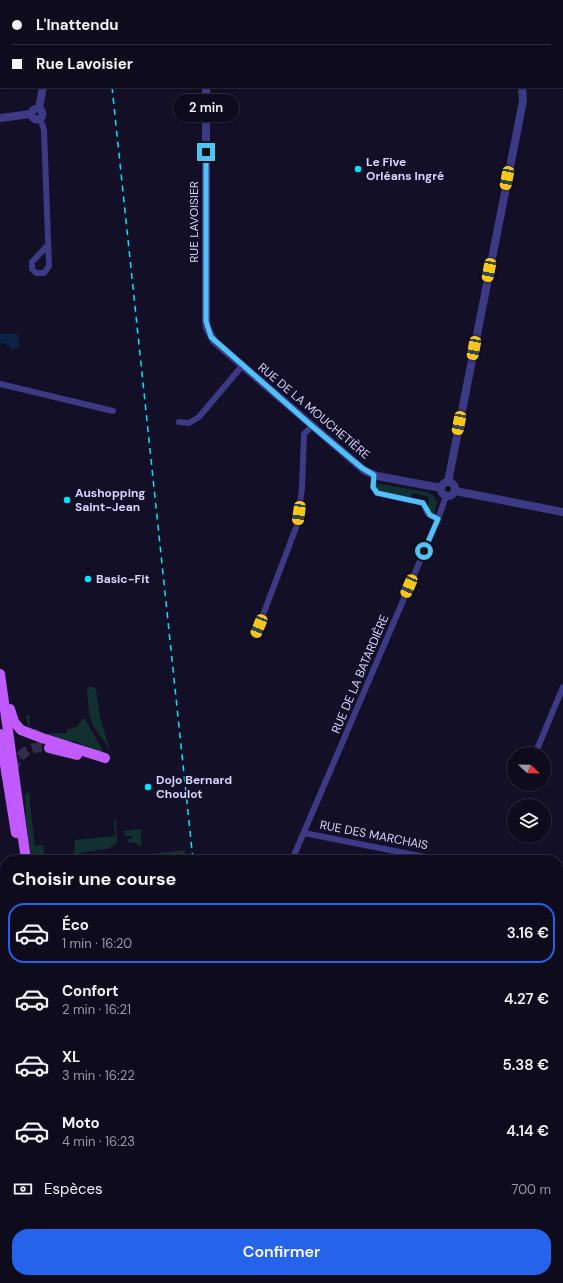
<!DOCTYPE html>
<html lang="fr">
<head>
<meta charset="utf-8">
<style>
	body { margin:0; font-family:"DM Sans",sans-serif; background:#1c1929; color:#f1f3f6; height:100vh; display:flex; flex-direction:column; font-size:15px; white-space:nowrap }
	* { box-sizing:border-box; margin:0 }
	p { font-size:13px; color:#9b9ba3 }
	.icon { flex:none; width:22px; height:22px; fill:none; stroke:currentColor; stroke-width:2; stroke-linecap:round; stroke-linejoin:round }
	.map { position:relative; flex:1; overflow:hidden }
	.side { position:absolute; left:0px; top:855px; width:563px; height:428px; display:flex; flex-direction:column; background:#0e0b1c; border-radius:16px 16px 0 0; box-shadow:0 1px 3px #0004,0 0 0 1px #2e2b3b }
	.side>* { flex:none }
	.top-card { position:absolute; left:0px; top:0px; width:563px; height:88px; box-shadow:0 1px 3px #0004,0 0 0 1px #2e2b3b; display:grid; align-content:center; height:88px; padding:0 12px; background:#0e0b1c }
	.needle { width:26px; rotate:112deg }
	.controls { position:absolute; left:507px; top:747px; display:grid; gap:8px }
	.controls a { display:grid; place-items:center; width:44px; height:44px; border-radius:50%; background:#0e0b1c; box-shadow:0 1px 3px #0004,0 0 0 1px #2e2b3b; font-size:20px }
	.end { position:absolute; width:18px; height:18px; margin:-9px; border:5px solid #4fc3f7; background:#111; box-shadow:0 0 0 2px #111 }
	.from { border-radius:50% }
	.bubble { position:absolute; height:28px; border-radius:14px; background:#0e0b1c; box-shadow:0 1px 3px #0004,0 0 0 1px #2e2b3b; font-size:13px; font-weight:600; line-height:28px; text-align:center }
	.car { position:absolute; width:12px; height:24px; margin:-12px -6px; border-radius:5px; box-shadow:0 0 3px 1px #0007; background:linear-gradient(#f5c518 24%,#345 0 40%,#f5c518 0 76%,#345 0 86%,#f5c518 0) }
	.top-card b { display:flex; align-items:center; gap:14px; height:38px; font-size:15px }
	.top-card b+b { border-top:1px solid #2e2b3b }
	.top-card i { width:10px; height:10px; background:#f1f3f6 }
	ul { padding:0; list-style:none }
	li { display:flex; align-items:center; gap:12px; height:60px; margin:0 8px 6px; padding:0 4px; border:2px solid transparent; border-radius:16px }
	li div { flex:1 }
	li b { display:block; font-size:15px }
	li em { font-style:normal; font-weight:600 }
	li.current { border-color:#2563eb }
	li>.icon { width:36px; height:36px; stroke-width:1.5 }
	h2 { padding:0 12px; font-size:18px; line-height:48px }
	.pay { display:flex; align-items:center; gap:10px; height:44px; padding:0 12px; font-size:15px }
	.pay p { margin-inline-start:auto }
	.action { display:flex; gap:8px; margin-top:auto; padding:8px 12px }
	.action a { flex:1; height:46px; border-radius:16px; background:#2563eb; color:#fff; font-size:16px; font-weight:600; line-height:46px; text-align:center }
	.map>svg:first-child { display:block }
	.green { fill:#12302f }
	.water { fill:#0c2248 }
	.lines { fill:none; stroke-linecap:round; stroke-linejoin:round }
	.primary-tunnel { stroke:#312d47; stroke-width:10; stroke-dasharray:10 5; stroke-linecap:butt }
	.minor { stroke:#3d3a85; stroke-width:6 }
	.tertiary { stroke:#3d3a85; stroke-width:8 }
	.secondary { stroke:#6f6bff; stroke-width:9 }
	.primary { stroke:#c25bff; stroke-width:10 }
	.motorway { stroke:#ff4fa3; stroke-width:11 }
	.rail { stroke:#00e5ff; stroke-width:1.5; stroke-dasharray:6 5; stroke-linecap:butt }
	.route { stroke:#4fc3f7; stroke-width:5 }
	.poi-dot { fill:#00e5ff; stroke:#130f26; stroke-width:1.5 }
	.labels { text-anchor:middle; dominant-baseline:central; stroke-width:3; stroke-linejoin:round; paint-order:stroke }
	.poi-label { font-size:12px; font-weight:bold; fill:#d9d4ff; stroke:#130f26; text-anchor:start }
	.street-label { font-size:12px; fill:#d9d4ff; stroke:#130f26 }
</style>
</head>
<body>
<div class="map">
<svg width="563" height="1283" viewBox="0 0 563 1283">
	<rect width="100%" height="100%" fill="#130f26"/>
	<g class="green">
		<polygon points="376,483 426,492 431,494 437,501 434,514 428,509 429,497 412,493 410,498 380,492 376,486"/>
		<path d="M90 686 96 689 100 717 110 750H109C106 741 100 737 95 729 88 717 88 702 87 689Z"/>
		<polygon points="26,715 29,715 30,729 38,729 39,734 66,733 67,730 78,726 82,719 85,719 103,751 100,753 74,741 57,741 36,735 28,726"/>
		<polygon points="28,793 31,793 29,795 35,846 43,845 44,856 36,857 36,860 31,860 26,819 25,795"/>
		<polygon points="114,820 116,820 117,843 107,849 83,852 69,860 74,856 75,840 115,836"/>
		<polygon points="141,829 141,847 134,842 130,843 127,839 132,839 132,836 125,836 124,831"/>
		<polygon points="185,850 186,860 152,860 154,856 150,854"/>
	</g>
	<polygon class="water" points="0,334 18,334 19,348 12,349 6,344 0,343"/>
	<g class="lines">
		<path class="primary-tunnel" d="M13 770C16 754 33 744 49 748"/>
		<g class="minor">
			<polyline points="40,118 44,130 49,266 44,273 36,273 32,269 32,262 48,245"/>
			<polyline points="0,384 113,411"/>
			<polyline points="179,422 189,423 199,417 242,366"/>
			<polyline points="374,475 373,487 377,493 423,503 428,514 438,519"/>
			<polyline points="255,636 297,525 302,488 304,434 312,426"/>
			<polyline points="535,754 563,687"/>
			<polyline points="304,833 440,860"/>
			<polyline points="292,860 438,519 446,496"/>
			<polyline points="558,870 563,870"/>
			<polyline points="0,904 5,904"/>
			<polyline points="0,940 5,965"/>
			<polyline points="558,954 563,960"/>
			<polyline points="558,980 563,976"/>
			<polyline points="558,1003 563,1011"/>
			<polyline points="0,1005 5,1004"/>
			<polyline points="0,1024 5,1023"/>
			<polyline points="558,1121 563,1116"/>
			<polyline points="133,1278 134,1283"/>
			<polyline points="185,1278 186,1283"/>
			<polyline points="543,1278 552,1283"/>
			<polyline points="15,1283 15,1278"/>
			<polyline points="66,1283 66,1278"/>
			<polyline points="295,1283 300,1278"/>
		</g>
		<g class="tertiary">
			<polyline points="40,0 40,1"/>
			<polyline points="289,0 292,1"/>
			<polyline points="207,1 207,0"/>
			<polyline points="206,87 206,321 207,328 214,341 365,471 377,476 441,488"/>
			<polyline points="39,108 43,87"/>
			<circle cx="37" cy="114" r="5.5"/>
			<polyline points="0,118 31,114"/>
			<circle cx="448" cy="489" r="7"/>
			<polyline points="448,482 523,101 522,87"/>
			<polyline points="455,491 563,512"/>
			<polyline points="0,1106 5,1107"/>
			<polyline points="0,1112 5,1113"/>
		</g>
		<polyline class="secondary" points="0,1154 5,1138"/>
		<g class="primary">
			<polyline points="0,674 26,860"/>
			<polyline points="10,709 14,722 21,730 42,738 105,758"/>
			<polyline points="0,734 16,833"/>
			<polyline points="49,748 77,755"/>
			<polyline points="0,1064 5,1061"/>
			<polyline points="558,1074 563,1077"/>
			<polyline points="0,1076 5,1075"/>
		</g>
		<g class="motorway">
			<polyline points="544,0 546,1"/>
			<polyline points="562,0 563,1"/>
			<polyline points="562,11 563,11"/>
		</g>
		<g class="rail">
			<polyline points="106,0 106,1"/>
			<polyline points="112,87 193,860"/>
			<polyline points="239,1278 240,1283"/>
		</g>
	</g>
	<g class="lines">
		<polyline class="route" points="206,152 206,321 211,337 312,426 362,468 374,475 373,487 377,493 423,503 430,515 438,519 424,551"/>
	</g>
	<g class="poi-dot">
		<circle cx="358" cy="169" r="4"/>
		<circle cx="67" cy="500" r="4"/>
		<circle cx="88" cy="579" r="4"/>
		<circle cx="148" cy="787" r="4"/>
	</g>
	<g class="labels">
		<g class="poi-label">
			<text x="366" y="162">Le Five<tspan x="366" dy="14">Orléans Ingré</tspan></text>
			<text x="75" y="493">Aushopping<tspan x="75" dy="14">Saint-Jean</tspan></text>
			<text x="96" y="579">Basic-Fit</text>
			<text x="156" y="780">Dojo Bernard<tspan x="156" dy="14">Choulot</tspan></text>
		</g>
		<g class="street-label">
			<text transform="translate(194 222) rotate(-90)">RUE LAVOISIER</text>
			<text transform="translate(314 411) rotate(40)">RUE DE LA MOUCHETIÈRE</text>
			<text transform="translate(360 674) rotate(-67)">RUE DE LA BATARDIÈRE</text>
			<text transform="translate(374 835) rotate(11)">RUE DES MARCHAIS</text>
		</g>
	</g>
</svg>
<div class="controls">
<a><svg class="needle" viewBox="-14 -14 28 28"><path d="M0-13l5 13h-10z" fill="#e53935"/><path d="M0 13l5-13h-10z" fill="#9b9ba3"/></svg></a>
<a><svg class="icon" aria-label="layers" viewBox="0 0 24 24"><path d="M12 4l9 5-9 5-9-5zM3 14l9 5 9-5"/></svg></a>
</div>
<i class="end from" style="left:424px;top:551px"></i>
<i class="end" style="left:206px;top:152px"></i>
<div class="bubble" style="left:173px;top:94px;width:66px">2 min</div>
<i class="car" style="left:507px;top:178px;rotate:191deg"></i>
<i class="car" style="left:489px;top:270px;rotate:191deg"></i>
<i class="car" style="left:474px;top:348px;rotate:191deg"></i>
<i class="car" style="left:459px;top:423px;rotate:191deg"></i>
<i class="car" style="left:299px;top:513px;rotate:188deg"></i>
<i class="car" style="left:409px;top:586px;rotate:203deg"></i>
<i class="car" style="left:259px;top:626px;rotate:202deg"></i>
<div class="top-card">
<b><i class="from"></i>L'Inattendu</b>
<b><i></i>Rue Lavoisier</b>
</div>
<section class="side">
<h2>Choisir une course</h2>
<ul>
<li class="current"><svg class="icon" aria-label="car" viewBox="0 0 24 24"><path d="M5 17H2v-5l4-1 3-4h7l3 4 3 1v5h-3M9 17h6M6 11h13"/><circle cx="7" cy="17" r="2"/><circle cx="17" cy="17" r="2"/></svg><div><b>Éco</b><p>1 min · 16:20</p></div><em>3.16 €</em></li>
<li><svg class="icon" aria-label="car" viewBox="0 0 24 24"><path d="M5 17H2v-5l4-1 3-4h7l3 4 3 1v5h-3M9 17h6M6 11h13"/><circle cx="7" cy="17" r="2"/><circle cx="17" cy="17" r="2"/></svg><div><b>Confort</b><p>2 min · 16:21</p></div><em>4.27 €</em></li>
<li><svg class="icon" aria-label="car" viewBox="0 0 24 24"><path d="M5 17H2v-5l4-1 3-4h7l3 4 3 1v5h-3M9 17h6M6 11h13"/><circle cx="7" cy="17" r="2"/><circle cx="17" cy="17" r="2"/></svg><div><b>XL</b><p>3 min · 16:22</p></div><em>5.38 €</em></li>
<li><svg class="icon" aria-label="car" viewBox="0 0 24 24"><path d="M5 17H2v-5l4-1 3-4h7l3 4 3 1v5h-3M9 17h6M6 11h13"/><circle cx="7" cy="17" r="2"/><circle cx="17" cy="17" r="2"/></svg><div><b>Moto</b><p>4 min · 16:23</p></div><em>4.14 €</em></li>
</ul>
<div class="pay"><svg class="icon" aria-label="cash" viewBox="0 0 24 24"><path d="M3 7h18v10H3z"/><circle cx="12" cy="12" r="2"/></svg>Espèces<p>700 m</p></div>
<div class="action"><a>Confirmer</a></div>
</section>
</div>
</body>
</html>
